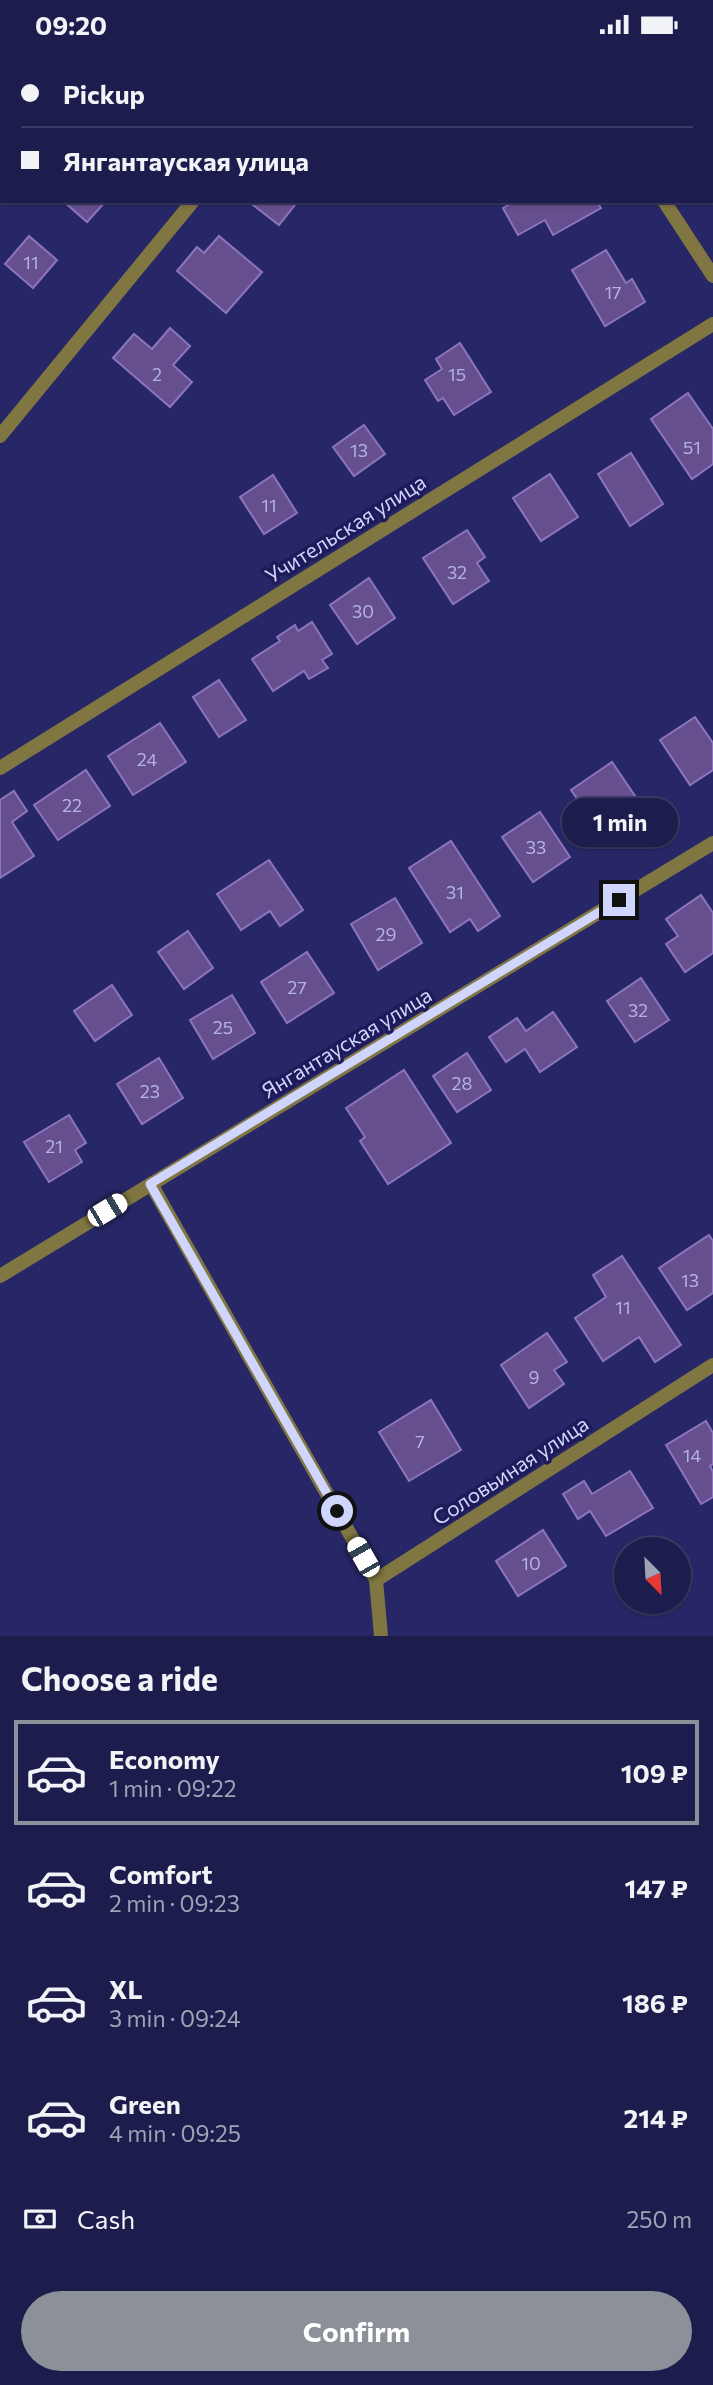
<!DOCTYPE html>
<html lang="en">
<head>
<meta charset="utf-8">
<style>
	body { margin:0; font-family:Commissioner,sans-serif; background:#252654; color:#f1f3f6; height:100vh; display:flex; flex-direction:column; font-size:26px; white-space:nowrap }
	* { box-sizing:border-box; margin:0 }
	p { font-size:23px; color:#a0a2b6 }
	.icon { flex:none; width:38px; height:38px; fill:none; stroke:currentColor; stroke-width:2; stroke-linecap:round; stroke-linejoin:round }
	.map { position:relative; height:1587px; overflow:hidden }
	.sheet { display:flex; flex-direction:column; background:#1d1d4d; flex:1 }
	.sheet>* { flex:none }
	.guide { position:absolute; left:0px; top:0px; width:714px; height:154px; box-shadow:0 2px 5px #0004,0 0 0 2px #3b3b65; display:grid; align-content:center; height:154px; padding:0 21px; background:#1d1d4d }
	.needle { width:46px; rotate:156deg }
	.tools { position:absolute; left:614px; top:1488px; display:grid; gap:14px }
	.tools a { display:grid; place-items:center; width:77px; height:77px; border-radius:50%; background:#1d1d4d; box-shadow:0 2px 5px #0004,0 0 0 2px #3b3b65; font-size:35px }
	.end { position:absolute; width:32px; height:32px; margin:-16px; border:9px solid #cfd5fd; background:#111; box-shadow:0 0 0 4px #111 }
	.from { border-radius:50% }
	.bubble { position:absolute; height:49px; border-radius:24px; background:#1d1d4d; box-shadow:0 2px 5px #0004,0 0 0 2px #3b3b65; font-size:23px; font-weight:700; line-height:49px; text-align:center }
	.car { position:absolute; width:21px; height:42px; margin:-21px -10px; border-radius:9px; box-shadow:0 0 5px 2px #0007; background:linear-gradient(#fff 24%,#345 0 40%,#fff 0 76%,#345 0 86%,#fff 0) }
	.guide b { display:flex; align-items:center; gap:24px; height:66px; font-size:26px }
	.guide b+b { border-top:2px solid #3b3b65 }
	.guide i { width:18px; height:18px; background:#f1f3f6 }
	ul { padding:0; list-style:none }
	li { display:flex; align-items:center; gap:21px; height:105px; margin:0 14px 10px; padding:0 7px; border:4px solid transparent; border-radius:0px }
	li div { flex:1 }
	li b { display:block; font-size:26px }
	li em { font-style:normal; font-weight:700 }
	li.selected { border-color:#8c9099 }
	li>.icon { width:63px; height:63px; stroke-width:1.5 }
	h2 { padding:0 21px; font-size:32px; line-height:84px }
	.pay { display:flex; align-items:center; gap:18px; height:77px; padding:0 21px; font-size:26px }
	.pay p { margin-inline-start:auto }
	.action { display:flex; gap:14px; margin-top:auto; padding:14px 21px }
	.action a { flex:1; height:80px; border-radius:42px; background:#8c9099; color:#fff; font-size:28px; font-weight:700; line-height:80px; text-align:center }
	.status { display:flex; justify-content:space-between; align-items:center; height:49px; padding:0 35px; background:#1d1d4d; direction:ltr }
	.status svg { height:19px; fill:currentColor }
	.map>svg:first-child { display:block }
	.building { fill:#654f8f; stroke:#8d75bd; stroke-width:2 }
	.lines { fill:none; stroke-linecap:round; stroke-linejoin:round }
	.minor { stroke:#807641; stroke-width:14 }
	.route { stroke:#cfd5fd; stroke-width:9 }
	.labels { text-anchor:middle; dominant-baseline:central; stroke-width:7; stroke-linejoin:round; paint-order:stroke }
	.number-label { font-size:18px; fill:#b4b4e2 }
	.street-label { font-size:21px; fill:#cfd5fd; stroke:#1f1b5b }
</style>
</head>
<body>
<div class="status"><b>09:20</b><svg viewBox="0 0 49 12"><path d="M0 12V9h3v3zM5 12V6h3v6zM10 12V3h3v9zM15 12V0h3v12zM26 1h20v11H26zM47 4h2v5h-2z"/></svg></div>
<div class="map">
<svg width="713" height="1587" viewBox="0 0 713 1587">
	<rect width="100%" height="100%" fill="#272767"/>
	<g class="building">
		<polygon points="63,152 106,152 87,173"/>
		<polygon points="248,152 298,152 279,176"/>
		<polygon points="515,152 597,152 601,159 553,186 545,171 518,186 503,159"/>
		<polygon points="29,187 57,211 33,239 5,215"/>
		<polygon points="219,187 262,223 226,264 177,222 197,198 204,204"/>
		<polygon points="606,201 626,234 632,230 645,253 605,277 572,221"/>
		<polygon points="170,279 190,297 173,316 192,333 170,358 113,309 134,285 152,300"/>
		<polygon points="460,294 491,343 454,366 443,349 438,352 425,331 442,320 436,310"/>
		<polygon points="688,344 713,380 713,415 692,430 651,370"/>
		<polygon points="364,376 385,405 354,427 333,398"/>
		<polygon points="631,404 663,455 630,477 598,425"/>
		<polygon points="550,425 578,468 541,492 513,449"/>
		<polygon points="273,426 297,464 264,485 240,448"/>
		<polygon points="467,481 485,508 477,514 489,532 453,555 423,509"/>
		<polygon points="369,529 395,569 357,595 330,556"/>
		<polygon points="312,573 332,605 322,611 328,619 309,630 304,622 273,642 252,610 280,592 277,588 295,576 298,582"/>
		<polygon points="219,631 246,671 219,688 193,648"/>
		<polygon points="695,668 713,694 713,721 690,736 660,691"/>
		<polygon points="160,674 186,713 133,746 108,707"/>
		<polygon points="612,713 635,747 594,774 571,741"/>
		<polygon points="86,721 110,757 58,791 34,756"/>
		<polygon points="14,742 27,762 12,773 34,807 0,829 0,751"/>
		<polygon points="540,763 570,808 533,833 502,788"/>
		<polygon points="451,792 500,867 478,882 470,870 450,883 409,819"/>
		<polygon points="269,811 303,861 280,877 270,862 241,881 217,845"/>
		<polygon points="701,846 713,864 713,904 685,923 666,895 678,887 666,870"/>
		<polygon points="395,849 422,894 378,921 351,875"/>
		<polygon points="188,882 213,919 184,940 158,903"/>
		<polygon points="307,903 334,944 287,974 261,933"/>
		<polygon points="641,929 669,971 635,993 607,952"/>
		<polygon points="112,936 132,966 95,992 74,962"/>
		<polygon points="232,946 255,984 213,1010 190,971"/>
		<polygon points="553,963 577,998 540,1023 525,1000 506,1013 489,988 517,969 526,982"/>
		<polygon points="467,1004 491,1041 457,1063 433,1027"/>
		<polygon points="159,1009 183,1049 142,1075 117,1035"/>
		<polygon points="404,1021 451,1094 388,1135 360,1092 365,1088 346,1059"/>
		<polygon points="69,1066 86,1094 75,1101 82,1113 49,1133 24,1093"/>
		<polygon points="709,1186 713,1192 713,1244 687,1261 659,1219"/>
		<polygon points="622,1207 681,1296 655,1313 639,1288 603,1312 575,1269 606,1248 593,1226"/>
		<polygon points="547,1284 567,1313 554,1321 564,1335 529,1359 501,1316"/>
		<polygon points="431,1351 461,1401 409,1432 379,1383"/>
		<polygon points="706,1372 713,1384 713,1415 710,1417 713,1423 713,1448 701,1455 666,1396"/>
		<polygon points="630,1422 653,1459 606,1487 590,1462 578,1470 563,1445 584,1432 592,1445"/>
		<polygon points="543,1481 566,1517 518,1547 496,1512"/>
	</g>
	<g class="lines">
		<g class="minor">
			<polyline points="558,0 560,2"/>
			<polyline points="317,2 319,0"/>
			<polyline points="664,152 713,227"/>
			<polyline points="0,387 193,152"/>
			<polyline points="0,719 713,275"/>
			<polyline points="151,1135 376,1531"/>
			<polyline points="0,1227 713,794"/>
			<polyline points="381,1587 376,1531 713,1316"/>
		</g>
	</g>
	<g class="lines">
		<polyline class="route" points="337,1462 150,1135 619,851"/>
	</g>
	<g class="labels">
		<g class="number-label">
			<text x="31" y="213">11</text>
			<text x="613" y="243">17</text>
			<text x="157" y="325">2</text>
			<text x="457" y="325">15</text>
			<text x="692" y="398">51</text>
			<text x="359" y="401">13</text>
			<text x="269" y="456">11</text>
			<text x="457" y="523">32</text>
			<text x="363" y="562">30</text>
			<text x="147" y="710">24</text>
			<text x="72" y="756">22</text>
			<text x="536" y="798">33</text>
			<text x="455" y="843">31</text>
			<text x="386" y="885">29</text>
			<text x="297" y="938">27</text>
			<text x="638" y="961">32</text>
			<text x="223" y="978">25</text>
			<text x="462" y="1034">28</text>
			<text x="150" y="1042">23</text>
			<text x="54" y="1097">21</text>
			<text x="690" y="1231">13</text>
			<text x="623" y="1258">11</text>
			<text x="534" y="1328">9</text>
			<text x="420" y="1392">7</text>
			<text x="692" y="1406">14</text>
			<text x="531" y="1514">10</text>
		</g>
		<g class="street-label">
			<text transform="translate(345 479) rotate(-32)">Учительская улица</text>
			<text transform="translate(346 993) rotate(-31)">Янгантауская улица</text>
			<text transform="translate(510 1421) rotate(-33)">Соловьиная улица</text>
		</g>
	</g>
</svg>
<div class="tools">
<a><svg class="needle" viewBox="-14 -14 28 28"><path d="M0-13l5 13h-10z" fill="#e53935"/><path d="M0 13l5-13h-10z" fill="#a0a2b6"/></svg></a>
</div>
<i class="end from" style="left:337px;top:1462px"></i>
<i class="end" style="left:619px;top:851px"></i>
<div class="bubble" style="left:562px;top:749px;width:116px">1 min</div>
<i class="car" style="left:107px;top:1161px;rotate:59deg"></i>
<i class="car" style="left:363px;top:1508px;rotate:330deg"></i>
<div class="guide">
<b><i class="from"></i>Pickup</b>
<b><i></i>Янгантауская улица</b>
</div>
</div>
<section class="sheet">
<h2>Choose a ride</h2>
<ul>
<li class="selected"><svg class="icon" aria-label="car" viewBox="0 0 24 24"><path d="M5 17H2v-5l4-1 3-4h7l3 4 3 1v5h-3M9 17h6M6 11h13"/><circle cx="7" cy="17" r="2"/><circle cx="17" cy="17" r="2"/></svg><div><b>Economy</b><p>1 min · 09:22</p></div><em>109 ₽</em></li>
<li><svg class="icon" aria-label="car" viewBox="0 0 24 24"><path d="M5 17H2v-5l4-1 3-4h7l3 4 3 1v5h-3M9 17h6M6 11h13"/><circle cx="7" cy="17" r="2"/><circle cx="17" cy="17" r="2"/></svg><div><b>Comfort</b><p>2 min · 09:23</p></div><em>147 ₽</em></li>
<li><svg class="icon" aria-label="car" viewBox="0 0 24 24"><path d="M5 17H2v-5l4-1 3-4h7l3 4 3 1v5h-3M9 17h6M6 11h13"/><circle cx="7" cy="17" r="2"/><circle cx="17" cy="17" r="2"/></svg><div><b>XL</b><p>3 min · 09:24</p></div><em>186 ₽</em></li>
<li><svg class="icon" aria-label="car" viewBox="0 0 24 24"><path d="M5 17H2v-5l4-1 3-4h7l3 4 3 1v5h-3M9 17h6M6 11h13"/><circle cx="7" cy="17" r="2"/><circle cx="17" cy="17" r="2"/></svg><div><b>Green</b><p>4 min · 09:25</p></div><em>214 ₽</em></li>
</ul>
<div class="pay"><svg class="icon" aria-label="cash" viewBox="0 0 24 24"><path d="M3 7h18v10H3z"/><circle cx="12" cy="12" r="2"/></svg>Cash<p>250 m</p></div>
<div class="action"><a>Confirm</a></div>
</section>
</body>
</html>
